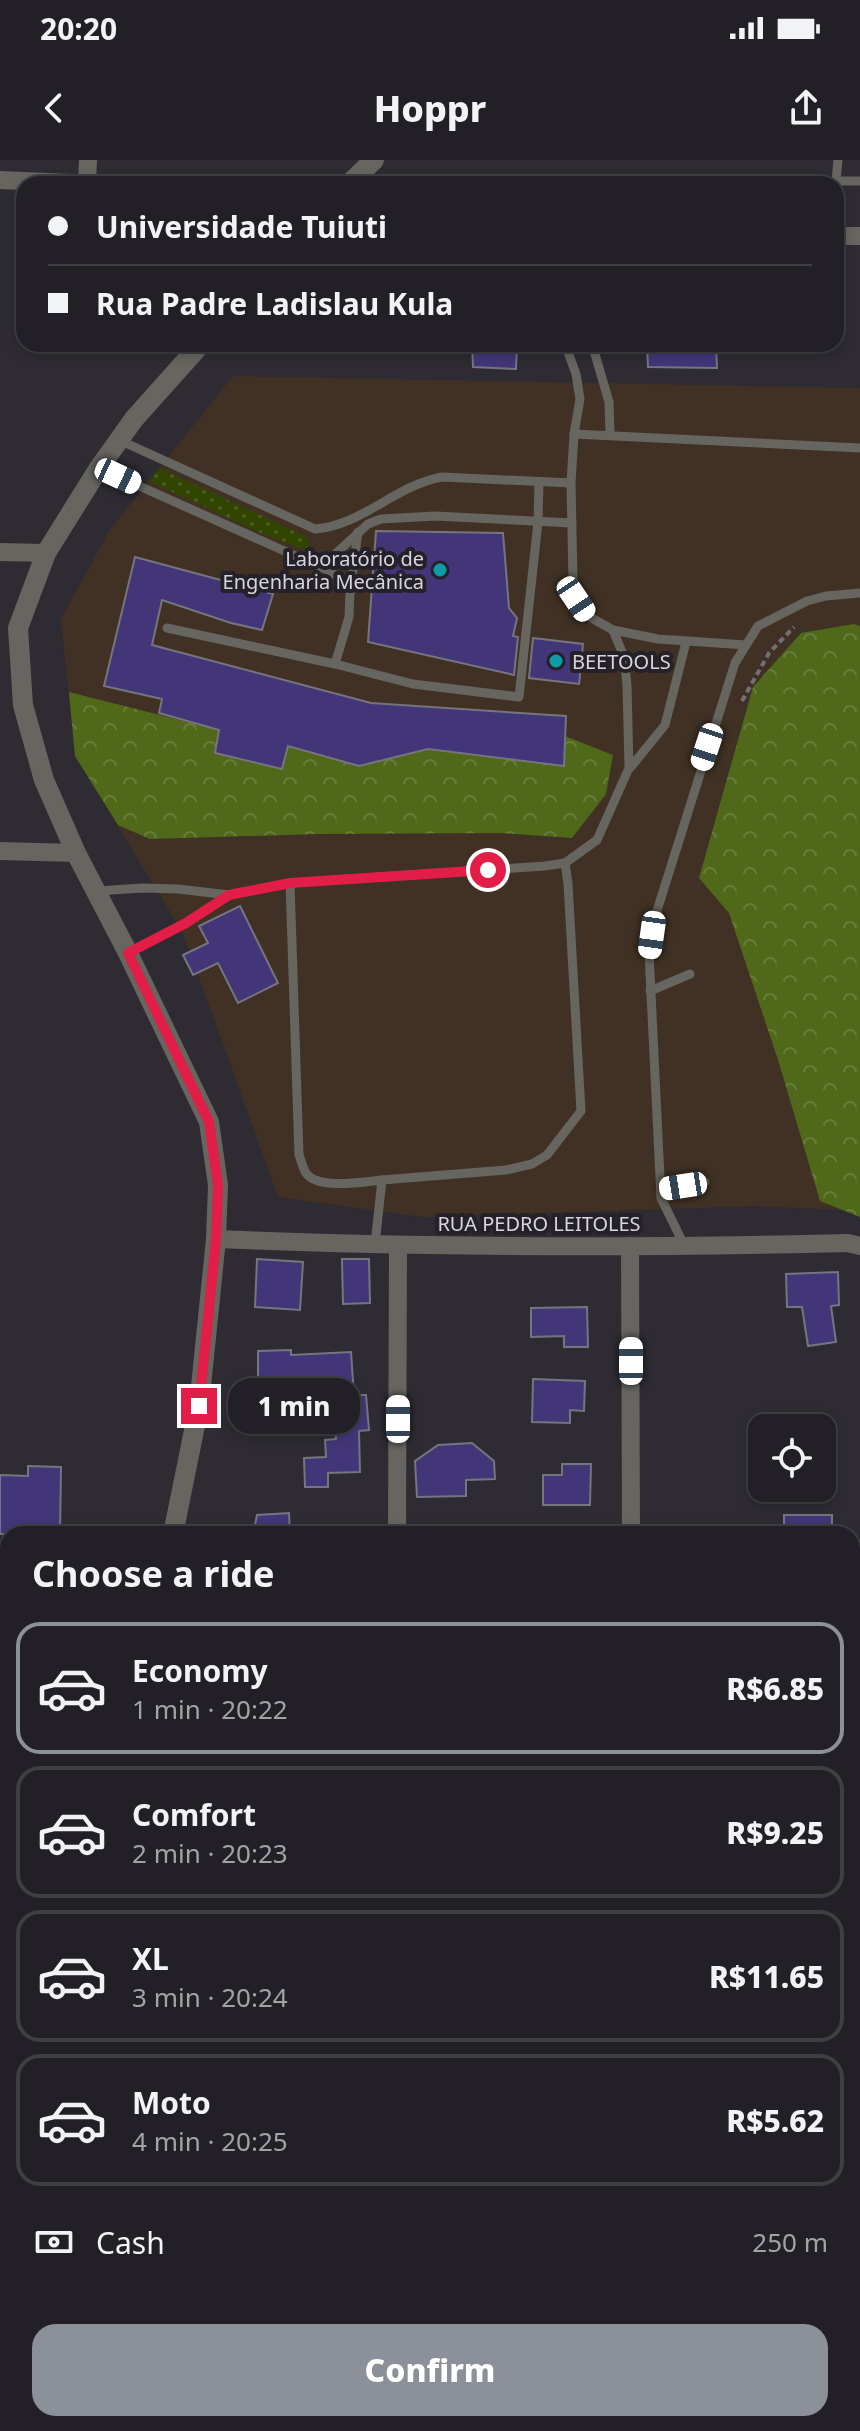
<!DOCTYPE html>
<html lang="en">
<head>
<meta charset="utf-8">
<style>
	body { margin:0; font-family:"Noto Sans",sans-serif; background:#2a282e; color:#f1f3f6; height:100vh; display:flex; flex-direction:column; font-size:30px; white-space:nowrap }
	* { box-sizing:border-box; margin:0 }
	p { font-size:26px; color:#a2a3a7 }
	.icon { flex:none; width:44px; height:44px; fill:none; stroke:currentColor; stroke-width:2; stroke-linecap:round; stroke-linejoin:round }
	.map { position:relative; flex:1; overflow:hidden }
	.side { position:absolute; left:0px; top:1366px; width:860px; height:906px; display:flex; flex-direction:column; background:#222026; border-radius:24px 24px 0 0; box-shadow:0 4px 12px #0003,0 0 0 2px #3f3e43 }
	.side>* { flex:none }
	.top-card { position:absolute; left:16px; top:16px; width:828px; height:176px; border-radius:24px; box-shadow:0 4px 12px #0003,0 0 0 2px #3f3e43; display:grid; align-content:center; height:176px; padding:0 32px; background:#222026 }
	.fabs { position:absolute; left:748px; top:1254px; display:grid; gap:16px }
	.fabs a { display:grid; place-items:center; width:88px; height:88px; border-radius:16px; background:#222026; box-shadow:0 4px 12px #0003,0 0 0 2px #3f3e43; font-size:40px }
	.end { position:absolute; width:36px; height:36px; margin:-18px; border:10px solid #e11d48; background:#fff; box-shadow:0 0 0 4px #fff }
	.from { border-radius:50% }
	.bubble { position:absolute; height:56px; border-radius:24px; background:#222026; box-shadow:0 4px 12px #0003,0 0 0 2px #3f3e43; font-size:26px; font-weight:800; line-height:56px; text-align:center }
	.car { position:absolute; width:24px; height:48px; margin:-24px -12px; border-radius:10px; box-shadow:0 0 6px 2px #0007; background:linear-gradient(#fff 24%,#345 0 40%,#fff 0 76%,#345 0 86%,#fff 0) }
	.top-card b { display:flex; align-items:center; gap:28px; height:76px; font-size:30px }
	.top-card b+b { border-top:2px solid #3f3e43 }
	.top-card i { width:20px; height:20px; background:#f1f3f6 }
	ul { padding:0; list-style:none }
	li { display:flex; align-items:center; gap:24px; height:132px; margin:0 16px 12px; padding:0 16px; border:4px solid #3f3e43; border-radius:24px }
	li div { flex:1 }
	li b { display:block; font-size:30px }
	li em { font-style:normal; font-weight:800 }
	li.on { border-color:#8c9099 }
	li>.icon { width:72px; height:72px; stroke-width:1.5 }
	h2 { padding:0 32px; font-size:36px; line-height:96px }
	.pay { display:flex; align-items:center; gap:20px; height:88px; padding:0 32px; font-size:30px }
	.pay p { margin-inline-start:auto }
	.button { display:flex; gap:16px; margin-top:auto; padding:16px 32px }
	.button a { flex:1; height:92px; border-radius:24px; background:#8c9099; color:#fff; font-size:32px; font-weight:800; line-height:92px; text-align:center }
	.status { display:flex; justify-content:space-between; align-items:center; height:56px; padding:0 40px; background:#222026; direction:ltr }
	.status svg { height:22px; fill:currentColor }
	header { display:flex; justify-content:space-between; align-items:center; height:104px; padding:0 32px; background:#222026; font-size:36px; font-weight:800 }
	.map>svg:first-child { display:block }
	.education { fill:#403124 }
	.grass { fill:url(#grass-dots) }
	.forest { fill:url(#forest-crowns) }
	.building { fill:#433678; stroke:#76757f; stroke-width:2 }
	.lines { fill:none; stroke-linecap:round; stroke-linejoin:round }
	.path { stroke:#727077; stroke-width:4; stroke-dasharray:6 4; stroke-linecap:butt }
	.service { stroke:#666560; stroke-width:9 }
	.minor { stroke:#666560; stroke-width:18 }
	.tertiary { stroke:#666560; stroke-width:20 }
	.route { stroke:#e11d48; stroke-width:10 }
	.culture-dot { fill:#0f9aa8; stroke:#242129; stroke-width:3 }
	.labels { text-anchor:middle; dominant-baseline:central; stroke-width:8; stroke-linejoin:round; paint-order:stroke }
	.poi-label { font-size:20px; fill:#d8d6dc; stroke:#242129; text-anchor:end }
	.street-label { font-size:20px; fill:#d8d6dc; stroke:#242129 }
</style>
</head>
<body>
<div class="status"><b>20:20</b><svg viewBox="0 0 49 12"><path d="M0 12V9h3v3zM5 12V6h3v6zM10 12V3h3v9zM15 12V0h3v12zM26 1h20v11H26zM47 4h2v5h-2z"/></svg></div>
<header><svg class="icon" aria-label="back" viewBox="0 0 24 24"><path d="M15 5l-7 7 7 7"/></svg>Hoppr<svg class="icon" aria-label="share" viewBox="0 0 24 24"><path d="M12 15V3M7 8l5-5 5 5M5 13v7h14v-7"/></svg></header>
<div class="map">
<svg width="860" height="2271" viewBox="0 0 860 2271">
	<defs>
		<pattern id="grass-dots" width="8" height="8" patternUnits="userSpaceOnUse" patternTransform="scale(2)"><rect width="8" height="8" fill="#314500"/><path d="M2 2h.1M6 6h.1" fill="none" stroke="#4e5f25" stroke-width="1.8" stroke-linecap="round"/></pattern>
		<pattern id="forest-crowns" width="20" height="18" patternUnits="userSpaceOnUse" patternTransform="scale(2)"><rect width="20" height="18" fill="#4f6819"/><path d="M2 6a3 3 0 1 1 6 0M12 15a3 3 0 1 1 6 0" fill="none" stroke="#687d3a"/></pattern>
	</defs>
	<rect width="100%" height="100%" fill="#2e2b33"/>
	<polygon class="education" points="233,216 860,228 860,1051 757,1046 423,1057 278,1037 183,773 75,596 61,459 109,371"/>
	<polygon class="grass" points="159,308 307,377 309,385 307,388 299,388 254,370 149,321"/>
	<g class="forest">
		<polygon points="854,464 860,466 860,1057 820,1041 779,903 729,753 699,718 753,527 801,473"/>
		<polygon points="69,532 219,570 215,593 282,609 288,586 359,606 428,589 564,605 565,576 613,595 606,634 572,678 500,673 318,674 150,679 118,665 75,596"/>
	</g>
	<g class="building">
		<polygon points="472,184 517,184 516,209 473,207"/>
		<polygon points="647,184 716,184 717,208 648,207"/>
		<polygon points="376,371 503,373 509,448 517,458 513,476 518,477 514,515 368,482"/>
		<polygon points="135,397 273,434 262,470 231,463 162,440 152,485 371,543 566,556 564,606 428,589 359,606 288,586 282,609 215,593 219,570 159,553 162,539 104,526"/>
		<polygon points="533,478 583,484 579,524 529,518"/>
		<polygon points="240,746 278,823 238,843 218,803 193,815 183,795 208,783 199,766"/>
		<polygon points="257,1099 303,1102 300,1150 255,1147"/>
		<polygon points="342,1099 369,1099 370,1143 343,1144"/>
		<polygon points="838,1112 839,1145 831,1146 836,1182 808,1186 802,1147 787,1147 786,1114"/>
		<polygon points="587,1147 588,1187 564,1187 564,1176 531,1177 531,1148"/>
		<polygon points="291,1190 291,1195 351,1192 354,1235 366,1235 369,1270 359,1271 360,1312 328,1313 328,1327 305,1327 304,1298 326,1297 325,1280 336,1279 332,1232 324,1232 323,1228 287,1229 289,1270 252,1272 250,1232 258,1231 258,1191"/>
		<polygon points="533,1219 585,1221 584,1251 570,1250 570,1263 532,1262"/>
		<polygon points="472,1283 494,1301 495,1319 466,1320 466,1336 417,1337 415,1301 438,1285"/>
		<polygon points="562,1304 591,1304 590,1345 543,1345 543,1315 562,1315"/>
		<polygon points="28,1306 61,1307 60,1374 0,1374 0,1315 28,1316"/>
		<polygon points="289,1353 290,1374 253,1374 257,1355"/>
		<rect x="784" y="1355" width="48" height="19"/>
	</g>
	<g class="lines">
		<polyline class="path" points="742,541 769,493 794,467"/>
		<g class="service">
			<polyline points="836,21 838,0"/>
			<polyline points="832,24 836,21 860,21"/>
			<polyline points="592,184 609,242 610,275"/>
			<polyline points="574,274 860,288"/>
			<path d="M119 280 315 369C361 366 396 325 442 317L571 323"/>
			<polyline points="99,308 327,410 342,419 350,431"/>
			<polyline points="358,372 350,431 349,457 335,504 413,524 519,537 538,362 539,322"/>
			<polyline points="310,402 333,396 368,364 381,359 435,356 572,363"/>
			<polyline points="167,468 335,504"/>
			<polyline points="613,470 658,479 746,485"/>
			<polyline points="630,608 665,565 686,482"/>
			<path d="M290 723 299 995C301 1000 303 1009 306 1013 317 1030 364 1022 382 1020"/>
			<polyline points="97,731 142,728 178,729 229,735 290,723 545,706 565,703 597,680 629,608 627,525 624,497 613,470 588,456 576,439 573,421 571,323 574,274 580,239 576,214 565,184"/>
			<polyline points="128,793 186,763 229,735"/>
			<polyline points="650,831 690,814"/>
			<polyline points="661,1029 705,1022"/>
			<polyline points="375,1084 382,1020 506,1010 532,1004 547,995 581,951 568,724 565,703"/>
			<polyline points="684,1085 661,1038 649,793 655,757 735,503 758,466 807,441 826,436 860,433"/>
			<polyline points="0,1692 8,1666"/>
			<polyline points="0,1810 8,1840"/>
			<polyline points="280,2264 280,2271"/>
			<polyline points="715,2264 715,2271"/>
			<polyline points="32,2271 32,2264"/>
		</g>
		<g class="minor">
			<polyline points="0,20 94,24"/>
			<polyline points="87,23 88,0"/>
			<polyline points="836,76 860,76"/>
			<polyline points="0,392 46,393"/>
			<polyline points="0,691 76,693"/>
			<path d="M216 1079C427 1088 638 1088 848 1083L860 1086"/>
			<polyline points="630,1086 631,1374"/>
			<polyline points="397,1374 398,1086"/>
			<polyline points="0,1421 8,1420"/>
			<polyline points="852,1524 860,1525"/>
			<polyline points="464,2264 464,2271"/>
		</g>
		<g class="tertiary">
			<polyline points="349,24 374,0"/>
			<polyline points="173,1374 199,1246 216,1079 218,1025 209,962 128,793 76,693 44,620 23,545 18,468 46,393 99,308 134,259 201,184"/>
			<polyline points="115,2271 116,2264"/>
		</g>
	</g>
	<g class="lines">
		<polyline class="route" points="199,1246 216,1079 218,1025 209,962 128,793 186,763 229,735 290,723 488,710"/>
	</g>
	<g class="culture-dot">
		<circle cx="440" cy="410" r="8"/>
		<circle cx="556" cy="501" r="8"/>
	</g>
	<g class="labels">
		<g class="poi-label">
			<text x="424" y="398">Laboratório de<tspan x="424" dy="23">Engenharia Mecânica</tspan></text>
			<text x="572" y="501" text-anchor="start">BEETOOLS</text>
		</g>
		<g class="street-label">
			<text x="539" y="1063">RUA PEDRO LEITOLES</text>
		</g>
	</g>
</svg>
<div class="fabs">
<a><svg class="icon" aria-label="locate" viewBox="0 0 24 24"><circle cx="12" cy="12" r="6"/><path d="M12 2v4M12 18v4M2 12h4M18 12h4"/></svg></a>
</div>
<i class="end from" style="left:488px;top:710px"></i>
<i class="end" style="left:199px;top:1246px"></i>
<div class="bubble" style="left:228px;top:1218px;width:132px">1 min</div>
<i class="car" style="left:118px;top:316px;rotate:115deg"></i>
<i class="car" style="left:576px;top:439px;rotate:146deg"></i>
<i class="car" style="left:707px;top:587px;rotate:198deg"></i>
<i class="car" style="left:652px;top:775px;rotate:188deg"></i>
<i class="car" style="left:683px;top:1026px;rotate:261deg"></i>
<i class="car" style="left:631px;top:1201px;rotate:0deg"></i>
<i class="car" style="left:398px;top:1259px;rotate:0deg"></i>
<div class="top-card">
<b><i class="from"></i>Universidade Tuiuti</b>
<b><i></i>Rua Padre Ladislau Kula</b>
</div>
<section class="side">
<h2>Choose a ride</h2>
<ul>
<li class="on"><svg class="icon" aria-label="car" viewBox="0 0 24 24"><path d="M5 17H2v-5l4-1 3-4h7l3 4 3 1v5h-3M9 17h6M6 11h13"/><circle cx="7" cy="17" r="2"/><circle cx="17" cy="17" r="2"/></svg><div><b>Economy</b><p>1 min · 20:22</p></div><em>R$6.85</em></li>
<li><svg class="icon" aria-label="car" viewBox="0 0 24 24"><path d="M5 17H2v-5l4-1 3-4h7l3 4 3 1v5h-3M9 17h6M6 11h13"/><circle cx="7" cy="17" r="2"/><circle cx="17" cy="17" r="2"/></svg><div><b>Comfort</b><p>2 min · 20:23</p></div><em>R$9.25</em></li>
<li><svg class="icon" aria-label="car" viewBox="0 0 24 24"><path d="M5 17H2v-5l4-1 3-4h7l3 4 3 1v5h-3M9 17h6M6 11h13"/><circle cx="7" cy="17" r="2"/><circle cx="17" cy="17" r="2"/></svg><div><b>XL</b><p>3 min · 20:24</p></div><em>R$11.65</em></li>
<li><svg class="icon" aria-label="car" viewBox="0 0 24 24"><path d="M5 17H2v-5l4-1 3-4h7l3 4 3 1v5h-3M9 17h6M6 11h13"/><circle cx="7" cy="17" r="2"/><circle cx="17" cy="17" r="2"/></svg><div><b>Moto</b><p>4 min · 20:25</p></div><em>R$5.62</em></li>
</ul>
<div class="pay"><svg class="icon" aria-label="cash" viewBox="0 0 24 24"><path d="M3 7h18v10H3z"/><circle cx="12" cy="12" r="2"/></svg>Cash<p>250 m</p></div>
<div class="button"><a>Confirm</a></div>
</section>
</div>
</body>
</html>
